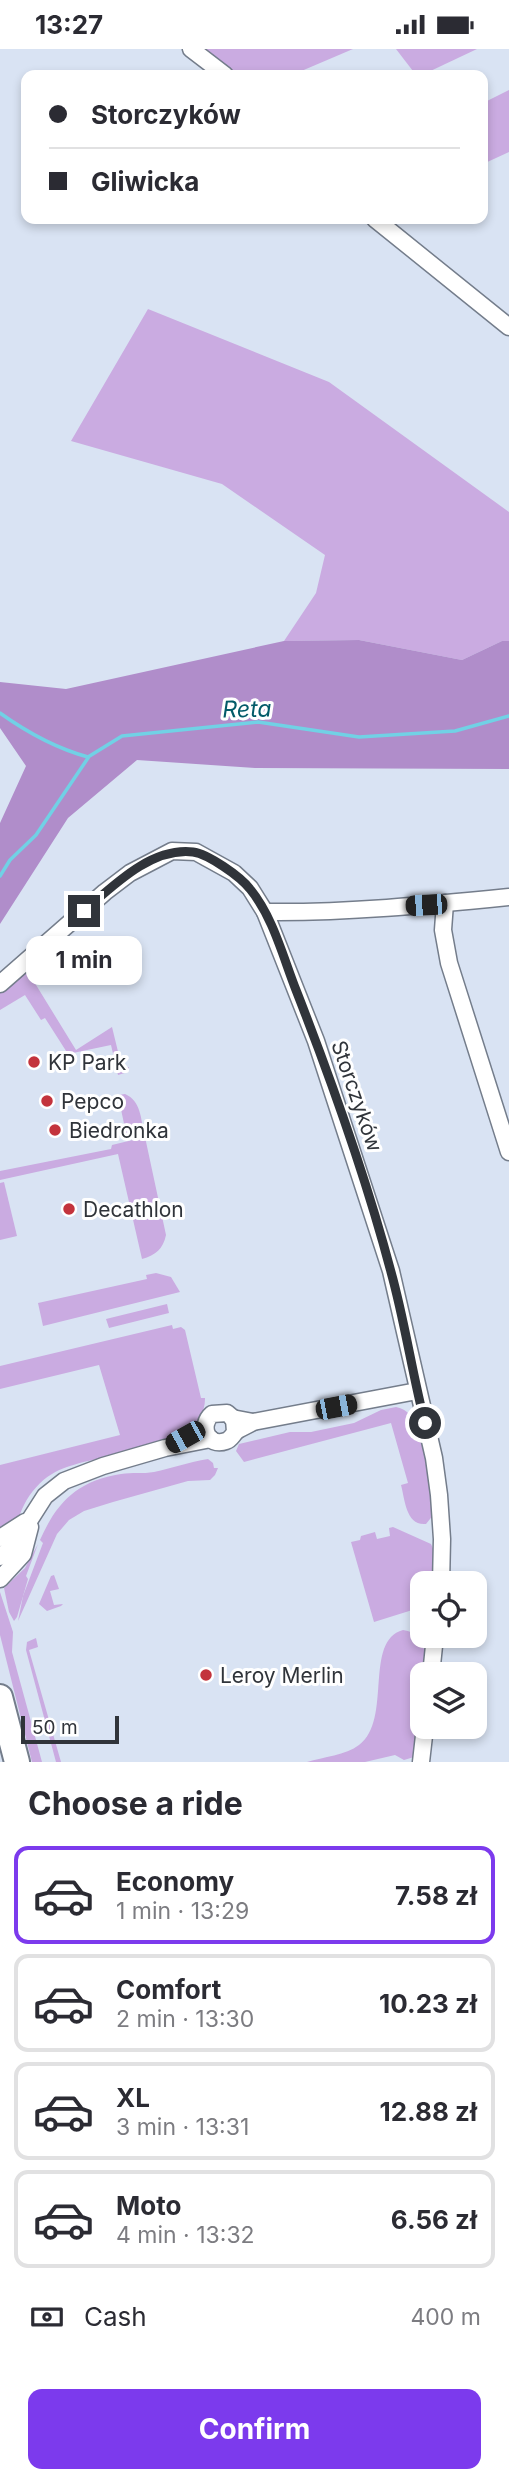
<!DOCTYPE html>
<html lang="en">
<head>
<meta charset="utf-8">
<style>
	body { margin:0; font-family:Inter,sans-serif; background:#f2f2f3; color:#2b2b33; height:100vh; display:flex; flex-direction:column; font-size:26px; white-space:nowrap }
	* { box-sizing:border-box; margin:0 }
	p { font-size:23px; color:#7c7c81 }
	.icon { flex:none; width:38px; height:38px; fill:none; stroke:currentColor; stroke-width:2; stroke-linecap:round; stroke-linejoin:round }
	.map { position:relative; height:1713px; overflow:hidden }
	.side { display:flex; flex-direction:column; background:#fff; flex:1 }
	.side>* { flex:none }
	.banner { position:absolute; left:21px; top:21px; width:467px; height:154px; border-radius:14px; box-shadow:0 4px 10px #0003; display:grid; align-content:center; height:154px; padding:0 28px; background:#fff }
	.tools { position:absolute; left:410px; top:1522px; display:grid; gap:14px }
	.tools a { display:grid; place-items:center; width:77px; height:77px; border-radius:14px; background:#fff; box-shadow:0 4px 10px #0003; font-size:35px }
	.scale { position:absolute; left:21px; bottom:18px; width:98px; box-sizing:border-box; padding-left:7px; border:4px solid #30343a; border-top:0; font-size:19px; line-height:24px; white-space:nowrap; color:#30343a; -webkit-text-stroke:5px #fff; paint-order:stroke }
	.end { position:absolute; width:32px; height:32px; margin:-16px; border:9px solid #30343a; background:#fff; box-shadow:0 0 0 4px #fff }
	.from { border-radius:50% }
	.bubble { position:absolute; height:49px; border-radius:14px; background:#fff; box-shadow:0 4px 10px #0003; font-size:23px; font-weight:700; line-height:49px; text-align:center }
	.car { position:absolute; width:21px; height:42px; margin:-21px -10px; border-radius:9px; box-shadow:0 0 5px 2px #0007; background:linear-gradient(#222 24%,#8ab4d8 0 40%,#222 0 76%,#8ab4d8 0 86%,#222 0) }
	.banner b { display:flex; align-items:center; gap:24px; height:66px; font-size:26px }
	.banner b+b { border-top:2px solid #e1e1e2 }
	.banner i { width:18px; height:18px; background:#2b2b33 }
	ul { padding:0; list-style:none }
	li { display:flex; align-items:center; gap:21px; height:98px; margin:0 14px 10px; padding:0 14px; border:4px solid #e1e1e2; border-radius:14px }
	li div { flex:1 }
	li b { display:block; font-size:26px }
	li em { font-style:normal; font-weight:700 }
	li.selected { border-color:#7c3aed }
	li>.icon { width:63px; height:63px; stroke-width:1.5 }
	h2 { padding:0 28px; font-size:32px; line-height:84px }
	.pay { display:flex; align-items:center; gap:18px; height:77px; padding:0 28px; font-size:26px }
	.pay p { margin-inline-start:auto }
	.cta { display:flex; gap:14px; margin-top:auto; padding:14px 28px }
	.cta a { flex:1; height:80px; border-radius:14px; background:#7c3aed; color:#fff; font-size:28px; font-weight:700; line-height:80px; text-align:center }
	.status { display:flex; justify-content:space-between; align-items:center; height:49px; padding:0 35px; background:#fff; direction:ltr }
	.status svg { height:19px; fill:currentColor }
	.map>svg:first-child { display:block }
	.green { fill:#caabe1 }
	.forest { fill:#b08dca }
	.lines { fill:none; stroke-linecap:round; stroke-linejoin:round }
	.stream { stroke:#71d1e5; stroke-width:3.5 }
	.street-casing { stroke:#747d8b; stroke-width:19 }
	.primary-casing { stroke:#747d8b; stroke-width:28 }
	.street { stroke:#fff; stroke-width:16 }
	.primary { stroke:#fff; stroke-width:24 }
	.route { stroke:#30343a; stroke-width:9 }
	.poi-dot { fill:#c3333c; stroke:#fff; stroke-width:2.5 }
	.labels { text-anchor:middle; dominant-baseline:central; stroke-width:6; stroke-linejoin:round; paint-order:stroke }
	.poi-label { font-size:21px; fill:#30343a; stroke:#fff; text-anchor:start }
	.street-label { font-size:21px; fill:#30343a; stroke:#fff }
	.water-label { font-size:23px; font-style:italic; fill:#035b69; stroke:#fff }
</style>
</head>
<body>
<div class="status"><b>13:27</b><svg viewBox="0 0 49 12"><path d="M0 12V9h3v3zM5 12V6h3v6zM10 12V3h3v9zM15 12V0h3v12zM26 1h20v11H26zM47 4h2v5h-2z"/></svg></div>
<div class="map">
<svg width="509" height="1713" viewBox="0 0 509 1713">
	<rect width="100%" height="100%" fill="#d9e3f3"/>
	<g class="green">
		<polygon points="201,0 353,0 292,26 234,26"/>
		<polygon points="396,0 477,0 422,26 416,26"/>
		<polygon points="509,41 509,103 483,115 483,54"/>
		<polygon points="148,260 329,333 509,463 509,592 502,592 462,611 359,591 284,592 316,544 325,506 222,435 71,392"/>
		<polygon points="25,918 76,1001 112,978 122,1019 129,1018 128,1023 118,1026 111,996 68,1005 45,969 41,971 25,946 0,961 0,938"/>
		<path d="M125 1045C141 1052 141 1070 144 1085L127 1089 118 1046Z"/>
		<path d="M145 1088 166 1186C163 1200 156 1206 142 1210L118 1105 0 1131V1122L111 1100 112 1096Z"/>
		<polygon points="4,1133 17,1187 0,1191 0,1134"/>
		<polygon points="156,1224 171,1228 180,1243 43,1277 38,1254 147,1230 146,1226"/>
		<polygon points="167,1255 169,1264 109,1279 106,1270"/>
		<path d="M172 1276 173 1280 181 1278 185 1281 201 1349H205C206 1405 87 1402 52 1425 40 1432 30 1444 24 1456 21 1461 20 1467 17 1471 13 1476 5 1480 0 1484V1416L120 1386 99 1316 0 1340V1317Z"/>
		<path d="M396 1358C409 1361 413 1368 416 1381L420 1380 430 1427 434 1465 426 1475C406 1477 405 1451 401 1436L408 1434 391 1374 244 1413 236 1402 239 1395 290 1383H311L354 1374 381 1361Z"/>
		<path d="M208 1410 213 1414 214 1419H218L215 1426 210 1431 188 1432 113 1453 84 1462 69 1471 57 1485 18 1572 23 1547 43 1494 40 1491C57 1453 77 1432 121 1425 132 1423 143 1425 154 1423 172 1419 189 1413 208 1410Z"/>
		<polygon points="393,1478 431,1495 435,1504 433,1535 422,1535 422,1558 374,1573 351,1493 360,1491 361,1487 375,1483 377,1490 390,1487 389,1479"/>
		<polygon points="38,1495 26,1527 28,1530 17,1568 14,1572 9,1563 4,1539 25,1519"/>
		<polygon points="54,1526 59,1540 50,1542 54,1556 63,1555 61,1557 47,1562 39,1555 51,1527"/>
		<polygon points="0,1543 13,1583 12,1603 42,1713 32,1713 0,1586"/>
		<path d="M403 1581C417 1583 421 1591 425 1603L414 1708 404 1711 395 1706 365 1713H307C323 1708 346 1706 359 1696 393 1671 363 1592 403 1581Z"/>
		<polygon points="36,1589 38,1598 29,1601 61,1713 56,1713 26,1601 27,1593"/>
	</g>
	<polygon class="forest" points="359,591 462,611 502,592 509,592 509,720 255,719 137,711 68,769 0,875 0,774 26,717 0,679 0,633 66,640 284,592"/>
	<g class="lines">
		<g class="stream">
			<path d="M0 664C28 684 55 699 88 708L122 687 258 673 359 688 455 682 509 667"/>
			<polyline points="0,827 10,811 36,786 88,709"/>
		</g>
		<defs>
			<g id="street">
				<polyline points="191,0 225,26"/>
				<polyline points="375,170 509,278"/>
				<polyline points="445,854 443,881 449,914 509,1103"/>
				<path d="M265 863C346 864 428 856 509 848"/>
				<polyline points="0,935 105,843 130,824 172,802 196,803 234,824 250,839 265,863 316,992 391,1222 434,1409 439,1446 442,1490 441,1535"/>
				<polyline points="232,1369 253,1373 417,1342"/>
				<path d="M235 1383 234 1370 227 1364 212 1365C199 1376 207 1399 226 1392 232 1390 233 1384 238 1381 243 1378 248 1376 253 1373"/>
				<polyline points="0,1489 25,1473"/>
				<polyline points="0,1508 13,1497 45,1447 64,1432 103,1417 165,1399 211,1390"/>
				<polyline points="0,1530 23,1505 30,1478"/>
				<polyline points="431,1626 435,1587"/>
				<polyline points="421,1713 425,1678"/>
			</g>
			<polyline id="primary" points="0,1648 17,1713"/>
		</defs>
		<use href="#street" class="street-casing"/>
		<use href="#primary" class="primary-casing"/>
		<use href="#street" class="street"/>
		<use href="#primary" class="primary"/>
	</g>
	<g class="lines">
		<path class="route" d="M84 862C113 837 151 798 193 803 208 805 240 827 250 840 273 868 283 908 296 941 332 1033 366 1128 391 1223 405 1273 412 1324 425 1374"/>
	</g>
	<g class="poi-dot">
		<circle cx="34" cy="1013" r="7"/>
		<circle cx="47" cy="1052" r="7"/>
		<circle cx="55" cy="1081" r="7"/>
		<circle cx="69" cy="1160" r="7"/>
		<circle cx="206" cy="1626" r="7"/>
	</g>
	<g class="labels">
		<g class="poi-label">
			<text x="48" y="1013">KP Park</text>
			<text x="61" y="1052">Pepco</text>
			<text x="69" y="1081">Biedronka</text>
			<text x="83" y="1160">Decathlon</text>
			<text x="220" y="1626">Leroy Merlin</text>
		</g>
		<g class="street-label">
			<text transform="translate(357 1047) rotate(71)">Storczyków</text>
		</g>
		<g class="water-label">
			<text transform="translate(247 660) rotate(-1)">Reta</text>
		</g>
	</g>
</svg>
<div class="tools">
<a><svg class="icon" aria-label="locate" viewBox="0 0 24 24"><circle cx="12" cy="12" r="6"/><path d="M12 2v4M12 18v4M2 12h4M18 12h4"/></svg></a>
<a><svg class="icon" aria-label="layers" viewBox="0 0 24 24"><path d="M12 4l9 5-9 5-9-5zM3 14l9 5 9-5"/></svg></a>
</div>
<div class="scale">50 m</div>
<i class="end from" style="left:425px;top:1374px"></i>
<i class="end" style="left:84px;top:862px"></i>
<div class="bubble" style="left:26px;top:887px;width:116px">1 min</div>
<i class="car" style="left:426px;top:856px;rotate:267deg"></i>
<i class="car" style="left:336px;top:1358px;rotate:79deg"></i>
<i class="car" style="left:185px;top:1388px;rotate:241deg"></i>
<div class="banner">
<b><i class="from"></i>Storczyków</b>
<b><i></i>Gliwicka</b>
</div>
</div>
<section class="side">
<h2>Choose a ride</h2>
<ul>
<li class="selected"><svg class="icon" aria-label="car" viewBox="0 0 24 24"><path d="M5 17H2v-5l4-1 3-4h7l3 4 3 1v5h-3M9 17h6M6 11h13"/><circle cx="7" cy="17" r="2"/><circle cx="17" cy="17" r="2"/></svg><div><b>Economy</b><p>1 min · 13:29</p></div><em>7.58 zł</em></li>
<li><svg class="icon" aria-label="car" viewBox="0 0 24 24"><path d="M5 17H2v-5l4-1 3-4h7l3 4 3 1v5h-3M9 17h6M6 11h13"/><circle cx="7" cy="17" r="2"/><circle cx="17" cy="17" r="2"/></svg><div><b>Comfort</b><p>2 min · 13:30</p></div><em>10.23 zł</em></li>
<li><svg class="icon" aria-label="car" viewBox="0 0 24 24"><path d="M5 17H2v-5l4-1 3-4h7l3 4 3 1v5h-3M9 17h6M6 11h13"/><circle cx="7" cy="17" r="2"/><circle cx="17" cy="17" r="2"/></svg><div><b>XL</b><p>3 min · 13:31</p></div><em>12.88 zł</em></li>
<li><svg class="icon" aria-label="car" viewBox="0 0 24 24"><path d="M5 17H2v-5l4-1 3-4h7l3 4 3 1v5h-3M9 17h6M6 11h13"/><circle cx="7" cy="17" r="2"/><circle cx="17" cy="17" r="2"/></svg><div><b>Moto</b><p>4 min · 13:32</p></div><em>6.56 zł</em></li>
</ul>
<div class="pay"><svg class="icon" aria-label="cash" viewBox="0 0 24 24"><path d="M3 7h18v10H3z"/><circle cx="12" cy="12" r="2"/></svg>Cash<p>400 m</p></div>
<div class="cta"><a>Confirm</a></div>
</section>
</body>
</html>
